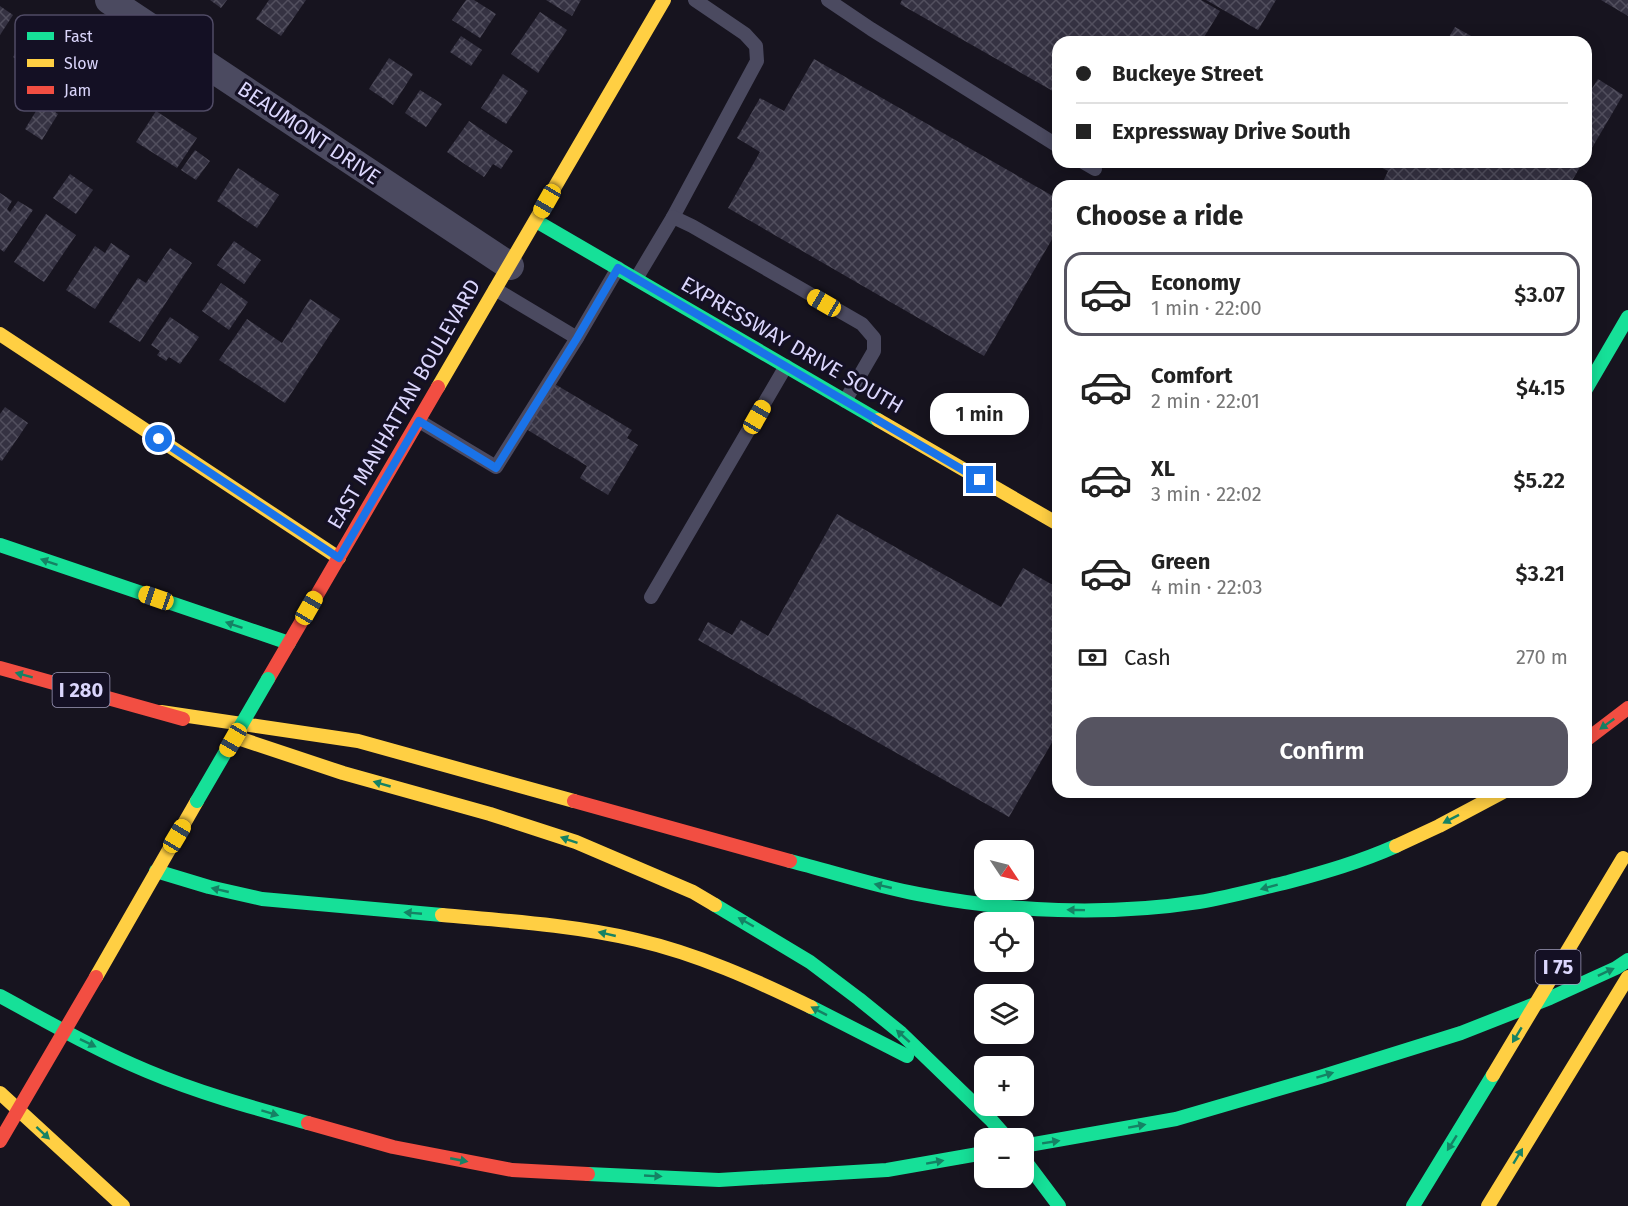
<!DOCTYPE html>
<html lang="en">
<head>
<meta charset="utf-8">
<style>
	body { margin:0; font-family:"Fira Sans",sans-serif; background:#f6f6f6; color:#222; height:100vh; display:flex; flex-direction:column; font-size:22px; white-space:nowrap }
	* { box-sizing:border-box; margin:0 }
	p { font-size:20px; color:#767676 }
	.icon { flex:none; width:33px; height:33px; fill:none; stroke:currentColor; stroke-width:2; stroke-linecap:round; stroke-linejoin:round }
	.map { position:relative; flex:1; overflow:hidden }
	.sheet { position:absolute; left:1052px; top:180px; width:540px; height:618px; display:flex; flex-direction:column; background:#fff; border-radius:18px; box-shadow:0 3px 15px #0003 }
	.sheet>* { flex:none }
	.hud { position:absolute; left:1052px; top:36px; width:540px; height:132px; border-radius:18px; box-shadow:0 3px 15px #0003; display:grid; align-content:center; height:132px; padding:0 24px; background:#fff }
	.needle { width:39px; rotate:125deg }
	.controls { position:absolute; left:974px; top:840px; display:grid; gap:12px }
	.controls a { display:grid; place-items:center; width:60px; height:60px; border-radius:12px; background:#fff; box-shadow:0 3px 15px #0003; font-size:30px }
	.end { position:absolute; width:27px; height:27px; margin:-14px; border:8px solid #1a73e8; background:#fff; box-shadow:0 0 0 3px #fff }
	.from { border-radius:50% }
	.bubble { position:absolute; height:42px; border-radius:18px; background:#fff; box-shadow:0 3px 15px #0003; font-size:20px; font-weight:600; line-height:42px; text-align:center }
	.car { position:absolute; width:18px; height:36px; margin:-18px -9px; border-radius:8px; box-shadow:0 0 4px 2px #0007; background:linear-gradient(#f5c518 24%,#345 0 40%,#f5c518 0 76%,#345 0 86%,#f5c518 0) }
	.hud b { display:flex; align-items:center; gap:21px; height:57px; font-size:22px }
	.hud b+b { border-top:2px solid #e0e0e0 }
	.hud i { width:15px; height:15px; background:#222 }
	ul { padding:0; list-style:none }
	li { display:flex; align-items:center; gap:18px; height:84px; margin:0 12px 9px; padding:0 12px; border:3px solid transparent; border-radius:18px }
	li div { flex:1 }
	li b { display:block; font-size:22px }
	li em { font-style:normal; font-weight:600 }
	li.active { border-color:#565461 }
	li>.icon { width:54px; height:54px; stroke-width:1.5 }
	h2 { padding:0 24px; font-size:27px; line-height:72px }
	.pay { display:flex; align-items:center; gap:15px; height:66px; padding:0 24px; font-size:22px }
	.pay p { margin-inline-start:auto }
	.action { display:flex; gap:12px; margin-top:auto; padding:12px 24px }
	.action a { flex:1; height:69px; border-radius:18px; background:#565461; color:#fff; font-size:24px; font-weight:600; line-height:69px; text-align:center }
	.map>svg:first-child { display:block }
	.building { fill:url(#building-cross-hatch) }
	.lines { fill:none; stroke-linecap:round; stroke-linejoin:round }
	.lane { stroke:#4b4a60; stroke-width:14 }
	.street { stroke:#4b4a60; stroke-width:28 }
	.fast { stroke:#16e098; stroke-width:14 }
	.slow { stroke:#ffcf43; stroke-width:14 }
	.jam { stroke:#f24e42; stroke-width:14 }
	.fast-bridge { stroke:#16e098; stroke-width:14 }
	.slow-bridge { stroke:#ffcf43; stroke-width:14 }
	.jam-bridge { stroke:#f24e42; stroke-width:14 }
	.oneway { fill:#158264 }
	.route { stroke:#1a73e8; stroke-width:8 }
	.labels { text-anchor:middle; dominant-baseline:central; stroke-width:6; stroke-linejoin:round; paint-order:stroke }
	.shield { fill:#141024; stroke:#9f9bbb; stroke-width:1.5 }
	.shield-label { font-size:20px; font-weight:bold; fill:#dbd6fc }
	.street-label { font-size:21px; fill:#dbd6fc; stroke:#141024 }
	.key { fill:#141024; stroke:#504b65; stroke-width:1.5 }
	.key-label { font-size:16px; fill:#dbd6fc }
</style>
</head>
<body>
<div class="map">
<svg width="1628" height="1206" viewBox="0 0 1628 1206">
	<defs>
		<pattern id="building-cross-hatch" width="8" height="8" patternUnits="userSpaceOnUse" patternTransform="scale(1.5)"><rect width="8" height="8" fill="#353242"/><path d="M0 0l8 8M0 8l8-8" fill="none" stroke="#524f5e"/></pattern>
	</defs>
	<rect width="100%" height="100%" fill="#17141f"/>
	<g class="building">
		<polygon points="210,0 227,0 221,8"/>
		<polygon points="269,0 306,0 281,36 256,19"/>
		<polygon points="466,0 474,0 496,14 480,38 452,20"/>
		<polygon points="546,0 581,0 572,16"/>
		<polygon points="902,0 1201,0 1220,11 1201,42 1058,42 1058,94 900,4"/>
		<polygon points="1206,0 1276,0 1258,30"/>
		<polygon points="1601,0 1628,0 1628,16"/>
		<polygon points="0,6 13,15 0,35"/>
		<polygon points="540,12 567,30 538,73 511,54"/>
		<polygon points="1455,27 1482,42 1446,42"/>
		<polygon points="30,29 64,50 46,78 13,57"/>
		<polygon points="461,36 482,50 471,66 450,52"/>
		<polygon points="389,58 413,74 393,105 369,89"/>
		<polygon points="814,59 1058,199 1058,229 984,356 728,208 760,152 737,138 760,98 784,111"/>
		<polygon points="503,74 528,91 506,124 481,108"/>
		<polygon points="1598,79 1623,95 1586,158 1586,98"/>
		<polygon points="420,90 442,104 426,127 405,113"/>
		<polygon points="41,103 58,114 42,140 25,129"/>
		<polygon points="156,111 197,138 177,168 136,142"/>
		<polygon points="469,121 513,151 501,169 493,164 484,177 447,152"/>
		<polygon points="195,150 210,161 196,180 181,170"/>
		<polygon points="1371,162 1583,162 1569,186 1417,186 1414,184 1412,186 1385,186 1382,184 1388,171"/>
		<polygon points="238,168 279,195 257,228 217,201"/>
		<polygon points="70,174 93,190 76,214 53,198"/>
		<polygon points="0,193 12,201 7,209 10,212 18,201 33,210 4,252 0,249"/>
		<polygon points="46,214 76,235 44,282 14,262"/>
		<polygon points="234,241 261,260 244,284 217,265"/>
		<polygon points="111,243 130,256 95,309 66,290 95,246 105,253"/>
		<polygon points="170,248 192,263 140,342 109,322 138,278 146,283"/>
		<polygon points="221,283 248,302 229,330 202,311"/>
		<polygon points="310,299 340,319 285,403 219,360 247,319 282,343"/>
		<polygon points="170,317 199,337 180,364 169,357 166,361 157,355 160,351 151,345"/>
		<polygon points="553,383 632,430 627,438 638,445 608,495 580,478 587,466 526,429"/>
		<polygon points="5,407 28,423 2,461 0,460 0,414"/>
		<polygon points="837,514 1001,607 1023,568 1058,588 1058,732 1009,817 698,640 708,622 732,635 741,620 768,636"/>
	</g>
	<g class="lines">
		<g class="lane">
			<polyline points="828,0 871,29 1058,146"/>
			<polyline points="1083,162 1095,169"/>
			<polyline points="673,217 757,61 756,46 745,34 695,0"/>
			<polyline points="636,279 673,217 692,226 862,324 874,338 874,351 845,401"/>
			<polyline points="495,289 577,338"/>
			<polyline points="419,421 496,467 577,338 618,268"/>
			<polyline points="651,597 786,366"/>
		</g>
		<polyline class="street" points="109,0 510,266"/>
		<g class="fast">
			<polyline points="536,221 878,420"/>
			<polyline points="1586,389 1628,317"/>
			<polyline points="0,545 289,643"/>
			<path d="M790 861C833 872 875 886 918 894 1009 912 1107 916 1199 902 1229 897 1258 889 1288 882 1325 872 1360 862 1396 846"/>
			<polyline points="156,871 209,887 262,899 442,915"/>
			<polyline points="715,905 810,962 859,999 901,1033 992,1121 1007,1138"/>
			<path d="M0 996C48 1022 96 1050 147 1071 199 1093 254 1108 308 1123"/>
			<polyline points="811,1007 907,1056"/>
			<polyline points="1023,1146 1176,1119 1320,1077 1461,1033 1550,998 1616,968 1628,960"/>
			<polyline points="1023,1158 1059,1206"/>
			<polyline points="588,1174 719,1180 887,1170 984,1153"/>
			<polyline points="1413,1206 1493,1075"/>
		</g>
		<g class="slow">
			<polyline points="0,334 339,558"/>
			<polyline points="438,387 664,0"/>
			<polyline points="878,420 1058,524"/>
			<polyline points="161,712 358,741 574,801"/>
			<polyline points="241,739 343,773 490,814 576,842 693,892 715,905"/>
			<polyline points="1396,846 1439,826 1503,792"/>
			<path d="M442 915C508 921 573 925 637 940 698 954 755 980 811 1007"/>
			<polyline points="96,977 197,801"/>
			<polyline points="0,1093 123,1206"/>
			<polyline points="1488,1206 1628,977"/>
		</g>
		<g class="jam">
			<polyline points="0,668 183,719"/>
			<polyline points="268,679 438,387"/>
			<polyline points="1586,740 1628,708"/>
			<polyline points="574,801 790,861"/>
			<polyline points="308,1123 393,1147 512,1170 588,1174"/>
		</g>
		<polyline class="fast-bridge" points="197,801 268,679"/>
		<polyline class="slow-bridge" points="1493,1075 1623,858"/>
		<polyline class="jam-bridge" points="0,1141 96,977"/>
	</g>
	<defs><path id="oneway-solid" d="M-6-.8H1V-3.2L6.5 0L1 3.2V.8H-6Z" transform="scale(1.5)"/></defs>
	<g class="oneway">
		<use href="#oneway-solid" transform="translate(49 562) rotate(-161)"/>
		<use href="#oneway-solid" transform="translate(234 625) rotate(-161)"/>
		<use href="#oneway-solid" transform="translate(24 675) rotate(-165)"/>
		<use href="#oneway-solid" transform="translate(1607 724) rotate(144)"/>
		<use href="#oneway-solid" transform="translate(382 784) rotate(-164)"/>
		<use href="#oneway-solid" transform="translate(1451 819) rotate(153)"/>
		<use href="#oneway-solid" transform="translate(569 840) rotate(-161)"/>
		<use href="#oneway-solid" transform="translate(883 886) rotate(-167)"/>
		<use href="#oneway-solid" transform="translate(1269 887) rotate(165)"/>
		<use href="#oneway-solid" transform="translate(220 890) rotate(-167)"/>
		<use href="#oneway-solid" transform="translate(1076 910) rotate(-179)"/>
		<use href="#oneway-solid" transform="translate(413 913) rotate(-175)"/>
		<use href="#oneway-solid" transform="translate(746 922) rotate(-150)"/>
		<use href="#oneway-solid" transform="translate(607 934) rotate(-167)"/>
		<use href="#oneway-solid" transform="translate(1606 972) rotate(-25)"/>
		<use href="#oneway-solid" transform="translate(819 1011) rotate(-153)"/>
		<use href="#oneway-solid" transform="translate(1517 1035) rotate(121)"/>
		<use href="#oneway-solid" transform="translate(903 1036) rotate(-138)"/>
		<use href="#oneway-solid" transform="translate(88 1043) rotate(26)"/>
		<use href="#oneway-solid" transform="translate(1325 1075) rotate(-17)"/>
		<use href="#oneway-solid" transform="translate(270 1113) rotate(17)"/>
		<use href="#oneway-solid" transform="translate(1137 1126) rotate(-10)"/>
		<use href="#oneway-solid" transform="translate(43 1133) rotate(43)"/>
		<use href="#oneway-solid" transform="translate(1051 1142) rotate(-9)"/>
		<use href="#oneway-solid" transform="translate(1452 1143) rotate(122)"/>
		<use href="#oneway-solid" transform="translate(1518 1156) rotate(-59)"/>
		<use href="#oneway-solid" transform="translate(459 1160) rotate(11)"/>
		<use href="#oneway-solid" transform="translate(935 1162) rotate(-10)"/>
		<use href="#oneway-solid" transform="translate(653 1176) rotate(3)"/>
	</g>
	<g class="lines">
		<polyline class="route" points="159,439 339,558 419,421 496,468 577,338 618,268 980,480"/>
	</g>
	<g class="labels">
		<g class="shield">
			<rect x="52.5" y="673" width="57" height="34" rx="4.5"/>
			<rect x="1535.5" y="950" width="45" height="34" rx="4.5"/>
		</g>
		<g class="shield-label">
			<text x="81" y="690">I 280</text>
			<text x="1558" y="967">I 75</text>
		</g>
		<g class="street-label">
			<text transform="translate(309 133) rotate(34)">BEAUMONT DRIVE</text>
			<text transform="translate(792 345) rotate(30)">EXPRESSWAY DRIVE SOUTH</text>
			<text transform="translate(404 404) rotate(-60)">EAST MANHATTAN BOULEVARD</text>
		</g>
	</g>
	<rect x="15" y="15" width="198" height="96" rx="9" class="key"/>
	<rect x="27" y="32" width="27" height="8" fill="#16e098"/>
	<rect x="27" y="59" width="27" height="8" fill="#ffcf43"/>
	<rect x="27" y="86" width="27" height="8" fill="#f24e42"/>
	<g class="key-label">
		<text x="64" y="42">Fast</text>
		<text x="64" y="69">Slow</text>
		<text x="64" y="96">Jam</text>
	</g>
</svg>
<div class="controls">
<a><svg class="needle" viewBox="-14 -14 28 28"><path d="M0-13l5 13h-10z" fill="#e53935"/><path d="M0 13l5-13h-10z" fill="#767676"/></svg></a>
<a><svg class="icon" aria-label="locate" viewBox="0 0 24 24"><circle cx="12" cy="12" r="6"/><path d="M12 2v4M12 18v4M2 12h4M18 12h4"/></svg></a>
<a><svg class="icon" aria-label="layers" viewBox="0 0 24 24"><path d="M12 4l9 5-9 5-9-5zM3 14l9 5 9-5"/></svg></a>
<a>+</a>
<a>−</a>
</div>
<i class="end from" style="left:159px;top:439px"></i>
<i class="end" style="left:980px;top:480px"></i>
<div class="bubble" style="left:930px;top:393px;width:99px">1 min</div>
<i class="car" style="left:547px;top:201px;rotate:210deg"></i>
<i class="car" style="left:824px;top:303px;rotate:300deg"></i>
<i class="car" style="left:757px;top:417px;rotate:30deg"></i>
<i class="car" style="left:156px;top:598px;rotate:289deg"></i>
<i class="car" style="left:309px;top:608px;rotate:30deg"></i>
<i class="car" style="left:233px;top:740px;rotate:210deg"></i>
<i class="car" style="left:177px;top:836px;rotate:31deg"></i>
<div class="hud">
<b><i class="from"></i>Buckeye Street</b>
<b><i></i>Expressway Drive South</b>
</div>
<section class="sheet">
<h2>Choose a ride</h2>
<ul>
<li class="active"><svg class="icon" aria-label="car" viewBox="0 0 24 24"><path d="M5 17H2v-5l4-1 3-4h7l3 4 3 1v5h-3M9 17h6M6 11h13"/><circle cx="7" cy="17" r="2"/><circle cx="17" cy="17" r="2"/></svg><div><b>Economy</b><p>1 min · 22:00</p></div><em>$3.07</em></li>
<li><svg class="icon" aria-label="car" viewBox="0 0 24 24"><path d="M5 17H2v-5l4-1 3-4h7l3 4 3 1v5h-3M9 17h6M6 11h13"/><circle cx="7" cy="17" r="2"/><circle cx="17" cy="17" r="2"/></svg><div><b>Comfort</b><p>2 min · 22:01</p></div><em>$4.15</em></li>
<li><svg class="icon" aria-label="car" viewBox="0 0 24 24"><path d="M5 17H2v-5l4-1 3-4h7l3 4 3 1v5h-3M9 17h6M6 11h13"/><circle cx="7" cy="17" r="2"/><circle cx="17" cy="17" r="2"/></svg><div><b>XL</b><p>3 min · 22:02</p></div><em>$5.22</em></li>
<li><svg class="icon" aria-label="car" viewBox="0 0 24 24"><path d="M5 17H2v-5l4-1 3-4h7l3 4 3 1v5h-3M9 17h6M6 11h13"/><circle cx="7" cy="17" r="2"/><circle cx="17" cy="17" r="2"/></svg><div><b>Green</b><p>4 min · 22:03</p></div><em>$3.21</em></li>
</ul>
<div class="pay"><svg class="icon" aria-label="cash" viewBox="0 0 24 24"><path d="M3 7h18v10H3z"/><circle cx="12" cy="12" r="2"/></svg>Cash<p>270 m</p></div>
<div class="action"><a>Confirm</a></div>
</section>
</div>
</body>
</html>
